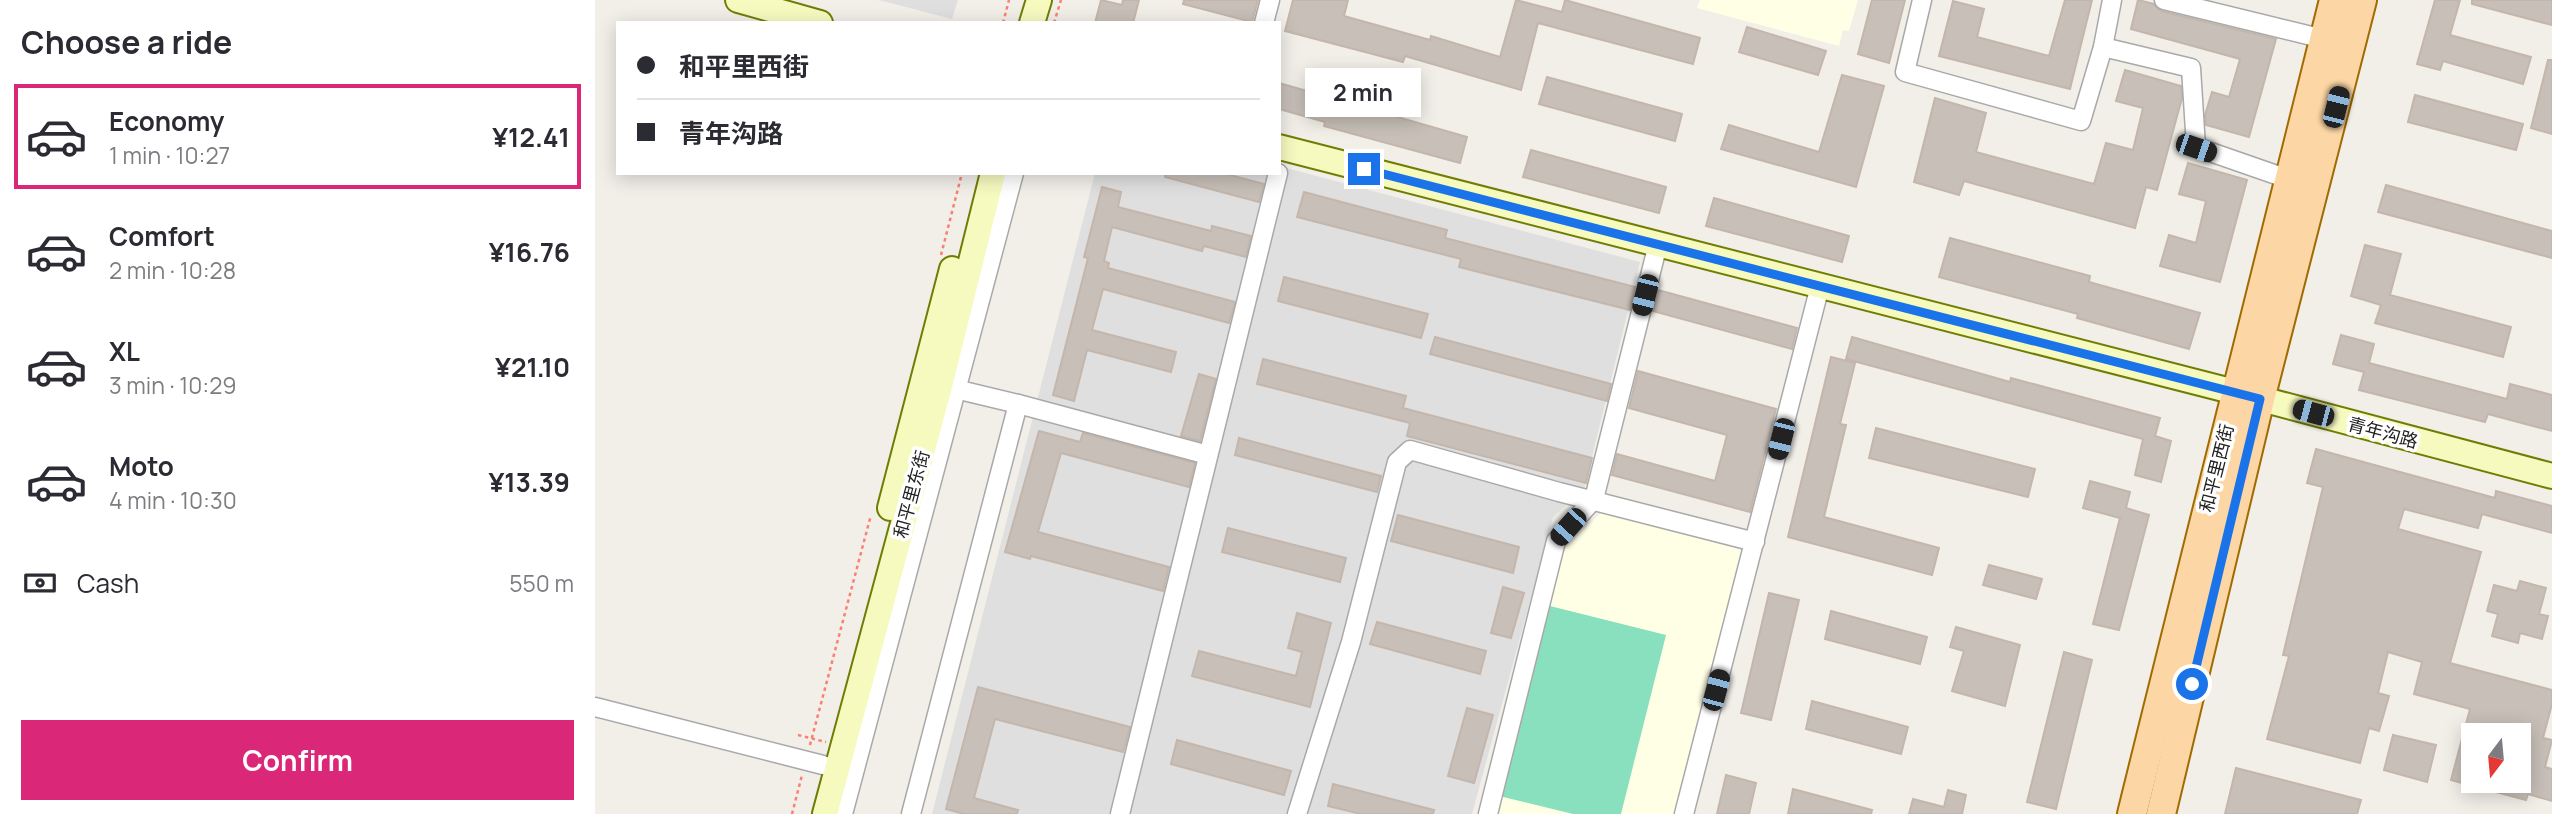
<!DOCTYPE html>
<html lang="en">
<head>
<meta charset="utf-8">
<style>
	body { margin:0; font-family:Manrope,"Noto Sans SC",sans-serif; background:#f7f7f7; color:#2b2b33; height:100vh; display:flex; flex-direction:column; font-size:26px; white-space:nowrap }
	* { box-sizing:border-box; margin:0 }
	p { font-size:23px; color:#7c7c81 }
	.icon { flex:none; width:38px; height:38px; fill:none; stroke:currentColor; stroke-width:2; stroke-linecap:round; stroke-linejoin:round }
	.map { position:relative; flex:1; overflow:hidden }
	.sheet { display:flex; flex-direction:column; background:#fff; width:595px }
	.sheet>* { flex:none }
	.guide { position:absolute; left:21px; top:21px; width:665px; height:154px; border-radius:0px; box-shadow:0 4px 18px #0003; display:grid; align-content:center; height:154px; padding:0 21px; background:#fff }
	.needle { width:46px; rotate:196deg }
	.fabs { position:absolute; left:1866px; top:723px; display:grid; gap:14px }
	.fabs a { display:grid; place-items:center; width:70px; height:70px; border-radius:0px; background:#fff; box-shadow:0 4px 18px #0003; font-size:35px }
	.end { position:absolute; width:32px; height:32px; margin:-16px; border:9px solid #1a73e8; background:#fff; box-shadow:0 0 0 4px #fff }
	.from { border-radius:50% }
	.bubble { position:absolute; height:49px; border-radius:0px; background:#fff; box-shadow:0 4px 18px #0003; font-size:23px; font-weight:700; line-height:49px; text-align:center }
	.car { position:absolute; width:21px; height:42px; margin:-21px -10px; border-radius:9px; box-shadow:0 0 5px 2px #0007; background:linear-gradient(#222 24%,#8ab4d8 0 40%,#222 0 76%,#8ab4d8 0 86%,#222 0) }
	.guide b { display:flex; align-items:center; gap:24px; height:66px; font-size:26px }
	.guide b+b { border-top:2px solid #e1e1e2 }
	.guide i { width:18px; height:18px; background:#2b2b33 }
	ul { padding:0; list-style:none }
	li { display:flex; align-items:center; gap:21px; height:105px; margin:0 14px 10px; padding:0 7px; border:4px solid transparent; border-radius:0px }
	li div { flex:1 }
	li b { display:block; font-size:26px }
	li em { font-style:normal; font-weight:700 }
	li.current { border-color:#db2777 }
	li>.icon { width:63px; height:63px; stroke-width:1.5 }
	h2 { padding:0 21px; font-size:32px; line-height:84px }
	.pay { display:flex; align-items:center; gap:18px; height:77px; padding:0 21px; font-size:26px }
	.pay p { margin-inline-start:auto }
	.button { display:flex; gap:14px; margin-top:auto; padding:14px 21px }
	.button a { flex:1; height:80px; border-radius:0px; background:#db2777; color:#fff; font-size:28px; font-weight:700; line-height:80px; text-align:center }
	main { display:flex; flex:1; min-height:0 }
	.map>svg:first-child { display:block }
	.residential { fill:#e0dfdf }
	.education { fill:#ffffe5 }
	.pitch { fill:#88e0be }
	.building { fill:#c7bfb8; stroke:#c4b6ab; stroke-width:2; fill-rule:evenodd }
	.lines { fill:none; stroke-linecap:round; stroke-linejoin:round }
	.street-casing { stroke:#a9a9a9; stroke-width:21 }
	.secondary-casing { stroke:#707d05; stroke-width:28 }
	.primary-casing { stroke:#a06b00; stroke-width:32 }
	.path { stroke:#fa8072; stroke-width:2.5; stroke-dasharray:3.5 3.5; stroke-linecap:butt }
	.street { stroke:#fff; stroke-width:18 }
	.secondary { stroke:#f7fabf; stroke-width:24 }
	.primary { stroke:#fcd6a4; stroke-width:28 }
	.route { stroke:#1a73e8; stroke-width:9 }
	.labels { text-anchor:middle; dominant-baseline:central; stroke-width:7; stroke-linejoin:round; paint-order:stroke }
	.street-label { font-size:18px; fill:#222; stroke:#fff }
</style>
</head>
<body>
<main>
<section class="sheet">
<h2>Choose a ride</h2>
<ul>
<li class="current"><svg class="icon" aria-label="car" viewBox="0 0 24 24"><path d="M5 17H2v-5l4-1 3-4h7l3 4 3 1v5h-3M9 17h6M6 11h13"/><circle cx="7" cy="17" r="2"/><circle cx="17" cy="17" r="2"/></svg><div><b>Economy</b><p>1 min · 10:27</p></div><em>¥12.41</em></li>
<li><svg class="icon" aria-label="car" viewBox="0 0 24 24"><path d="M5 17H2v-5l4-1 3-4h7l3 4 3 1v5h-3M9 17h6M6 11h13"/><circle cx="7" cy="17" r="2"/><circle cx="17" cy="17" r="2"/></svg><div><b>Comfort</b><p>2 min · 10:28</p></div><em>¥16.76</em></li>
<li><svg class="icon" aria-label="car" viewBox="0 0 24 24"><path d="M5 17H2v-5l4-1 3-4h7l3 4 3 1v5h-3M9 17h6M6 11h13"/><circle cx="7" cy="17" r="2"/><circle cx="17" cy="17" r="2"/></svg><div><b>XL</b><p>3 min · 10:29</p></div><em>¥21.10</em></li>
<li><svg class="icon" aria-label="car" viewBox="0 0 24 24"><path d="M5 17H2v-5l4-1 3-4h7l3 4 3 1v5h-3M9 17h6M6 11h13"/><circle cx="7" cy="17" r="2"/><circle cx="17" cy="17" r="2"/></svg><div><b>Moto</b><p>4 min · 10:30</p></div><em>¥13.39</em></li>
</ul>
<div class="pay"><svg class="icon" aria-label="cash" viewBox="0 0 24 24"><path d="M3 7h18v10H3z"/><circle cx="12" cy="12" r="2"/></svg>Cash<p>550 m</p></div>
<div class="button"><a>Confirm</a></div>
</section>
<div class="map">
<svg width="1957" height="814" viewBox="0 0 1957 814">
	<rect width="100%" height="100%" fill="#f2efe9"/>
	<g class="residential">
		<polygon points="284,0 363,0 357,19"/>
		<polygon points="684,166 1045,262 989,489 958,517 877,814 337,814 500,173 684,173"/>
	</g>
	<g class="education">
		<polygon points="1105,0 1263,0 1254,31 1248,30 1244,46 1102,8"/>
		<polygon points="1008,511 1150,551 1081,814 899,814 964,554"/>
	</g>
	<polygon class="pitch" points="951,605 1071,635 1026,814 978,814 904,796"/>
	<g class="building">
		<polygon points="506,0 527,5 528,0 544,0 538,23 500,23"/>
		<polygon points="589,0 663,0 657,22 588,4"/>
		<polygon points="698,0 753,0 749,16 835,40 836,36 905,57 921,0 967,12 970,0 1105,38 1098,64 943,23 926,90 810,56 808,62 690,31"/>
		<polygon points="1277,0 1310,0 1294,63 1263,54"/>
		<polygon points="1470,0 1497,0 1475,89 1344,56 1358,1 1389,9 1382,37 1454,56"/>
		<polygon points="1543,0 1559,4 1566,11 1681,39 1654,137 1611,125 1610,115 1617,92 1634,97 1645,59 1536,29"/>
		<polygon points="1840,0 1865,0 1855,35 1936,57 1928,84 1848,61 1845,70 1822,64"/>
		<polygon points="1877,0 1957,0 1957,25 1877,4"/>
		<polygon points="1152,27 1231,51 1223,75 1144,52"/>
		<polygon points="1953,60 1957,60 1957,134 1936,128"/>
		<polygon points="1530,70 1586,86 1587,98 1562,190 1551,187 1540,228 1369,181 1364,195 1319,182 1340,98 1391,113 1381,152 1499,184 1511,143 1538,150 1548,108 1521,101"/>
		<polygon points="1247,75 1289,86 1261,187 1126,149 1134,125 1224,152"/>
		<polygon points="952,77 1087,114 1080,141 944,104"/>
		<polygon points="684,83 872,137 865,163 729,126 730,122 684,109"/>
		<polygon points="1820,95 1928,124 1921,150 1813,122"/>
		<polygon points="936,150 1071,187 1064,213 928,177"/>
		<polygon points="1593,163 1652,180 1625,282 1565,266 1574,235 1601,243 1611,201 1584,194"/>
		<polygon points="570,173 627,173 669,184 664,202 570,177"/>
		<polygon points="1791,185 1957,231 1957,258 1783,212"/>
		<polygon points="507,187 526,192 523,207 616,231 617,226 656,236 651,257 609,246 607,251 517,227 509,261 514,263 513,268 640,302 634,323 508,289 497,330 581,352 576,372 492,350 479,401 458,395 493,258 489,257"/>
		<polygon points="709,192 852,230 850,238 1040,287 1035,310 864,267 866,259 702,217"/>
		<polygon points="1119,198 1254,236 1247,262 1111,226"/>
		<polygon points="1355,238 1495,276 1494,282 1605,313 1594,349 1482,318 1483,314 1344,277"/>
		<polygon points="1770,245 1806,254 1795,295 1916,327 1908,357 1780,323 1786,305 1756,296"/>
		<polygon points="689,277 833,314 826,338 683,301"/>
		<polygon points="1063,290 1202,328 1197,349 1058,311"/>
		<polygon points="1746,335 1779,344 1774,363 1912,399 1915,384 1957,395 1957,431 1893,414 1890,422 1764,390 1769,372 1738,364"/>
		<polygon points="840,337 1016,384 1012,401 835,354"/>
		<polygon points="1257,337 1415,382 1416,378 1565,418 1560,436 1576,441 1566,482 1540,475 1548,439 1251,359"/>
		<polygon points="1236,357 1260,363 1245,424 1251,425 1229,517 1344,548 1337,575 1193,537"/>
		<polygon points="668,359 811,396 808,408 997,458 991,483 812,436 815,423 662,384"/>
		<polygon points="1043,371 1181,409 1155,512 1017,475 1022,454 1120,481 1132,435 1034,408"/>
		<polygon points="604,374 621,379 605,441 586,436"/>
		<polygon points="1281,428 1440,469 1433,497 1274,458"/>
		<polygon points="444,431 485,442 488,433 600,463 594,487 466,453 443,532 574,567 568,591 436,556 435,559 410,552"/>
		<polygon points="644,438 786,476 782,492 640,455"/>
		<path d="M1721 449 1900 498 1901 491 1957 506V533L1887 514 1883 528 1809 509 1803 529 1886 552 1855 663 1957 690V704L1948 738 1957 740 1950 767 1957 769V801L1933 794 1931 800 1856 780 1875 709 1819 694 1827 662 1793 652 1783 693 1794 696 1784 731 1774 728 1765 763 1672 739 1694 656 1688 655 1728 487 1712 483ZM1878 735H1923V780H1878Z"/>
		<polygon points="1495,481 1535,492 1531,508 1554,515 1524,630 1498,624 1525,518 1488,508"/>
		<polygon points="803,515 924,547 918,573 796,541"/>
		<polygon points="633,528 751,558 745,582 627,552"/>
		<polygon points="1394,565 1447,579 1441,599 1388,585"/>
		<polygon points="1925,581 1951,588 1944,614 1953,616 1947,639 1925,633 1923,643 1897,636 1903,614 1892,611 1899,585 1922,591"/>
		<polygon points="908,587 929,593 916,638 896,633"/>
		<polygon points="1174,593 1204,600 1176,720 1146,713"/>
		<polygon points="1236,611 1332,637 1325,664 1230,639"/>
		<polygon points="702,613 736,623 715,707 597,676 604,651 701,676 707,652 693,648"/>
		<polygon points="782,622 891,651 885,674 775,644"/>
		<polygon points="1361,627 1425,645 1410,706 1357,691 1369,651 1355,647"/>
		<polygon points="1469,652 1497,660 1461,809 1432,802"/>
		<polygon points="383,687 535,727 528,752 400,719 379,798 423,810 422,814 369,814 351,809"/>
		<polygon points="1217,701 1313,727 1306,754 1211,729"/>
		<polygon points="872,708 898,715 879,783 853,776"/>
		<polygon points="1798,735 1841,745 1832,782 1789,770"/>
		<polygon points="582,740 696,771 689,795 576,764"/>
		<polygon points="1641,768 1766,800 1762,814 1630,814"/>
		<polygon points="1131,775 1161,783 1154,814 1122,814"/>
		<polygon points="738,784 839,810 838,814 766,814 733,806"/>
		<polygon points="1198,789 1277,810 1276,814 1193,814"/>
		<polygon points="1353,790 1371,795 1367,814 1314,814 1318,799 1349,807"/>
	</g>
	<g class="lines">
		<defs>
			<g id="street">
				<polyline points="1327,0 1310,72 1486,121 1508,47 1517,0"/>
				<polyline points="1569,0 1729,39"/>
				<polyline points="669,23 675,0"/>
				<polyline points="1508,47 1596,68 1601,147 1696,180"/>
				<polyline points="423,404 613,455"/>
				<polyline points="0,707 228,765"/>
				<polyline points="248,814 419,173"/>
				<polyline points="316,814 423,404 352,387"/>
				<polyline points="525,814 683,173"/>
				<polyline points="702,814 756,642 802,462 815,450 964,492 1160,542"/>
				<polyline points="893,814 961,541 999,499 1063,244"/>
				<polyline points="1089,814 1225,286"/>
			</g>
			<g id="secondary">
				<polyline points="143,0 225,23"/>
				<polyline points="437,23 444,0"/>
				<polyline points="684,147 1640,392 1957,476"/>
				<polyline points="295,508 357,269"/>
				<polyline points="230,814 345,386 398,173"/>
			</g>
			<g id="primary">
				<path d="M1537 814C1603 542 1672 271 1739 0"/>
				<polyline points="1566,814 1665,399 1767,0"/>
			</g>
		</defs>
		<use href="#street" class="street-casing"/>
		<use href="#secondary" class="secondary-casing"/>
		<use href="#primary" class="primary-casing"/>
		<g class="path">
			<polyline points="408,23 414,0"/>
			<polyline points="459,23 466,0"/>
			<polyline points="346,255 367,173"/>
			<polyline points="203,735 231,742"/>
			<polyline points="215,745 276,515"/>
			<polyline points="197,814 207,775"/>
		</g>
		<use href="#street" class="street"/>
		<use href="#secondary" class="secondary"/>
		<use href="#primary" class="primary"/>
	</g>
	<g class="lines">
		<polyline class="route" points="769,169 1665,399 1597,684"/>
	</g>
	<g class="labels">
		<g class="street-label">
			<text transform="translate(1788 432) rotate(15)">青年沟路</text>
			<text transform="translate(1621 468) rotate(-76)">和平里西街</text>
			<text transform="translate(316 494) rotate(-75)">和平里东街</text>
		</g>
	</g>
</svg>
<div class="fabs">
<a><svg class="needle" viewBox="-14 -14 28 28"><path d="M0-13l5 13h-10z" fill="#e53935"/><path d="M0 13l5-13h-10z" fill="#7c7c81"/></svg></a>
</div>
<i class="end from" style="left:1597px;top:684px"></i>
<i class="end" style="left:769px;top:169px"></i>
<div class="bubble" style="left:710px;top:68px;width:116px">2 min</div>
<i class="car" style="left:1741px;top:107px;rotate:14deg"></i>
<i class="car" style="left:1601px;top:148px;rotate:109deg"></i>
<i class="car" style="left:1050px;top:295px;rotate:194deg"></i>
<i class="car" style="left:1718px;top:413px;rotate:285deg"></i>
<i class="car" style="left:1186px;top:439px;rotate:194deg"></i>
<i class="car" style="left:973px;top:527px;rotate:222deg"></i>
<i class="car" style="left:1121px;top:690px;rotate:15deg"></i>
<div class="guide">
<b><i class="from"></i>和平里西街</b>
<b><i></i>青年沟路</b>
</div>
</div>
</main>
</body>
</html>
